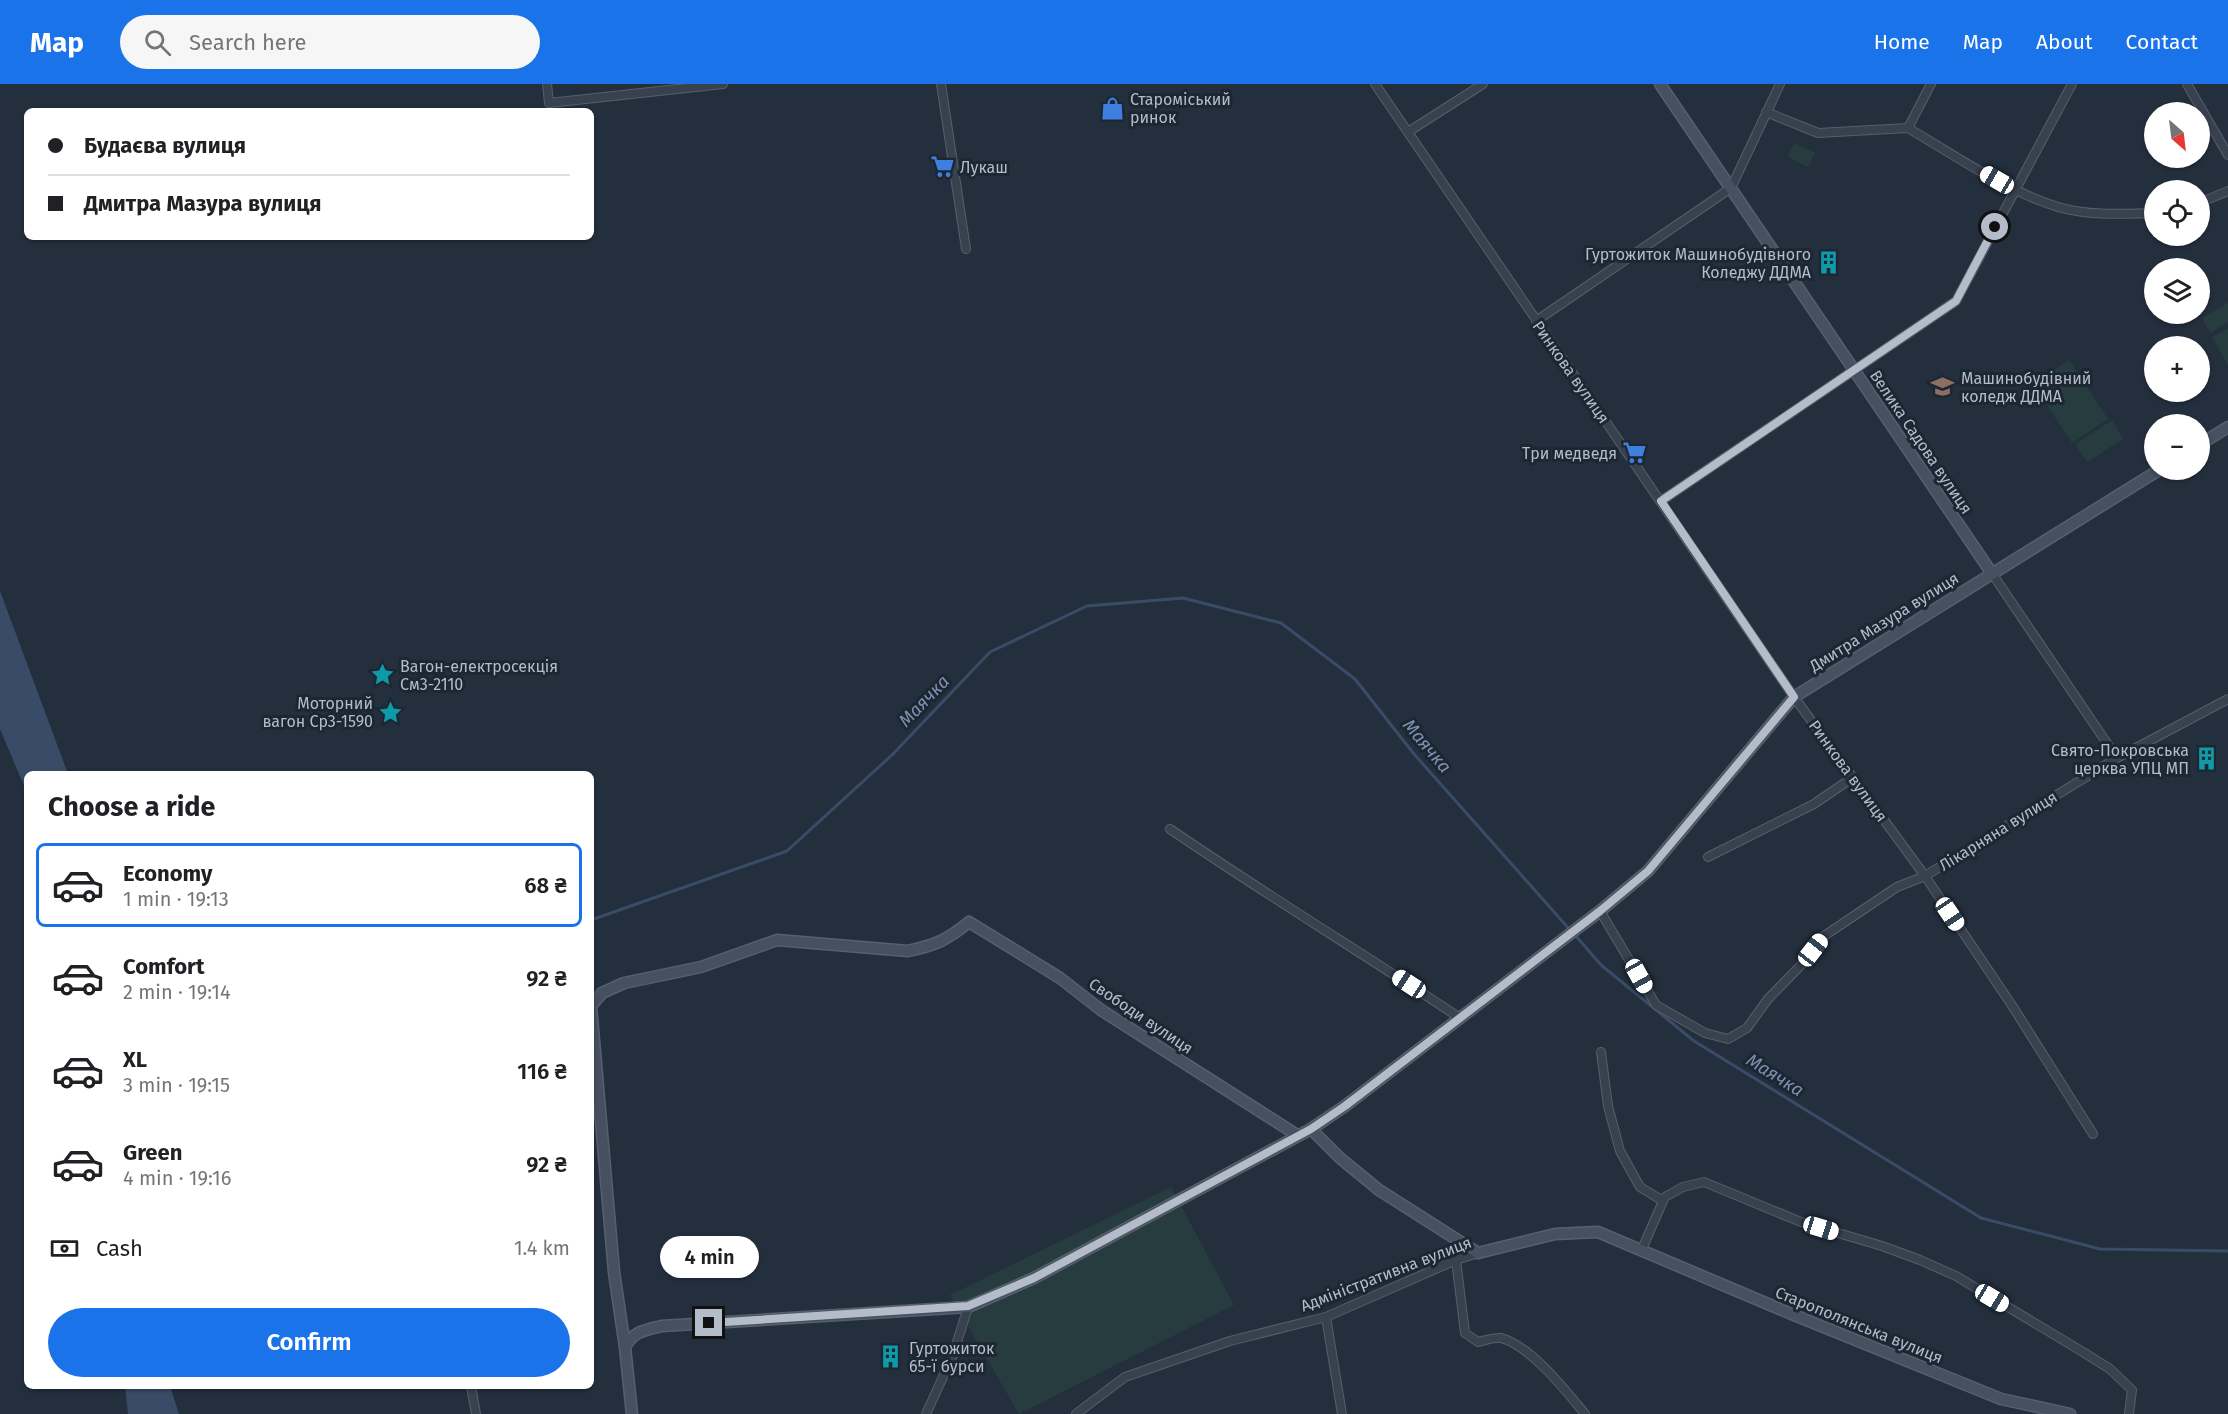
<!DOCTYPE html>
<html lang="en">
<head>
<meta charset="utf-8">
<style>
	body { margin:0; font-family:"Fira Sans",sans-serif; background:#f6f6f6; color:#202124; height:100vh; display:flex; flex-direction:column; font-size:22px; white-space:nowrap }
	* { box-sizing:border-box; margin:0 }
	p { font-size:20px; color:#757577 }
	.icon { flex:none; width:33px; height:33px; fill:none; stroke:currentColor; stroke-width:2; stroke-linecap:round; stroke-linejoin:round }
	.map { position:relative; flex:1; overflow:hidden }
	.sheet { position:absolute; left:24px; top:687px; width:570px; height:618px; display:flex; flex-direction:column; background:#fff; border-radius:9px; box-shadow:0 2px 4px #0004 }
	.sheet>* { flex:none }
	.guide { position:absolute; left:24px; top:24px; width:570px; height:132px; border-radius:9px; box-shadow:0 2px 4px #0004; display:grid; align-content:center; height:132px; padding:0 24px; background:#fff }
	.needle { width:39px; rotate:152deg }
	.tools { position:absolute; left:2144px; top:18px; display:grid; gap:12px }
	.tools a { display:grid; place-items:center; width:66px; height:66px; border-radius:50%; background:#fff; box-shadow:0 2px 4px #0004; font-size:30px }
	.end { position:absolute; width:27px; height:27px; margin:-14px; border:8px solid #b4bcc9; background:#111; box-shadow:0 0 0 3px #111 }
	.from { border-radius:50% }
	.bubble { position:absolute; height:42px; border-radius:21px; background:#fff; box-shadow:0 2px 4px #0004; font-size:20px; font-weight:600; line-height:42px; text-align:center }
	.car { position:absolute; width:18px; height:36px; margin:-18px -9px; border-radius:8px; box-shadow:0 0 4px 2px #0007; background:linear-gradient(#fff 24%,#345 0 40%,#fff 0 76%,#345 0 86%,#fff 0) }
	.guide b { display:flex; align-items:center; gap:21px; height:57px; font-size:22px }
	.guide b+b { border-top:2px solid #e0e0e0 }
	.guide i { width:15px; height:15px; background:#202124 }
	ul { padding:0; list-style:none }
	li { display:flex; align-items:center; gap:18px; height:84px; margin:0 12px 9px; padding:0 12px; border:3px solid transparent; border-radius:9px }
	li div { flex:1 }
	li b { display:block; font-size:22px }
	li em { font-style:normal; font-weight:600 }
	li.current { border-color:#1a73e8 }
	li>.icon { width:54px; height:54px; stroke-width:1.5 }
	h2 { padding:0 24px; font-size:27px; line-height:72px }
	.pay { display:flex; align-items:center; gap:15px; height:66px; padding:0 24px; font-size:22px }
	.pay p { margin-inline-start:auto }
	.cta { display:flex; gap:12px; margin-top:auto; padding:12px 24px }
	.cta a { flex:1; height:69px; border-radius:36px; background:#1a73e8; color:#fff; font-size:24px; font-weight:600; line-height:69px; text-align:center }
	header { display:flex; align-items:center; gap:36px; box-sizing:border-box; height:84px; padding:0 30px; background:#1a73e8; color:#fff }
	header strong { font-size:28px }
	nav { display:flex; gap:33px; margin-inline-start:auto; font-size:21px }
	.search { width:420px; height:54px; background:#f6f6f6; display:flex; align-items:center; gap:15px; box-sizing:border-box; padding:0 21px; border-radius:33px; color:#757577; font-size:22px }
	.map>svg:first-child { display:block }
	.green { fill:#263c3f }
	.water { fill:#394c67 }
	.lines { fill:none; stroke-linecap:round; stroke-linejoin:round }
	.stream { stroke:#394c67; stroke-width:3 }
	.street-casing { stroke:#565f6c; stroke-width:10 }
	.secondary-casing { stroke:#565f6c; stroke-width:13 }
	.street { stroke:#38414e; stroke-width:8 }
	.secondary { stroke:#465061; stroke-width:10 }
	.route { stroke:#b4bcc9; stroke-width:8 }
	.labels { text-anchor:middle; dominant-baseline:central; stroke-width:6; stroke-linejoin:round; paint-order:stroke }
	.poi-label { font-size:16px; fill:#b4bcc9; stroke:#1d2633; text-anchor:start }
	.street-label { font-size:16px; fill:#b4bcc9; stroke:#1d2633 }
	.water-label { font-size:18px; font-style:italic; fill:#7c92b1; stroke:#1d2633 }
</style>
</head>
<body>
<header>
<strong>Map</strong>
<div class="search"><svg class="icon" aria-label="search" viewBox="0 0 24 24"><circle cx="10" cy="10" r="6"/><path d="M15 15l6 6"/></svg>Search here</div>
<nav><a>Home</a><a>Map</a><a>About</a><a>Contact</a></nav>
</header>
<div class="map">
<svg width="2228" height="1330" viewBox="0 0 2228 1330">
	<rect width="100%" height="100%" fill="#242f3e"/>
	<g class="green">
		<polygon points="1794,59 1815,69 1808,83 1788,73"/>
		<polygon points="2228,219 2228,238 2210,249 2202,234"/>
		<polygon points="2228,244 2228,281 2212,253"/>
		<polygon points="2069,276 2108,335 2072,359 2033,300"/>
		<polygon points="2112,336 2123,355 2087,378 2075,360"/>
		<polygon points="1171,1103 1234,1221 1019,1330 950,1211"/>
	</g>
	<g class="water">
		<polygon points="0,507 68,690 27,690 27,709 0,645"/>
		<polygon points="125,1302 170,1302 179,1330 128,1330"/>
	</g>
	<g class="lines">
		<g class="stream">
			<polyline points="591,836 787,767 893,670 990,568 1087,522 1183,514 1281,539 1355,595 1414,670 1570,846"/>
			<polyline points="1575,851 1601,881 1694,957 1981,1134 2100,1165 2228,1167"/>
		</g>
		<defs>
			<g id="street">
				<polyline points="547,0 549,19 723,0"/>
				<polyline points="941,0 966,165"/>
				<polyline points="1375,0 1794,613 1925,792 2013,923 2093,1050"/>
				<polyline points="2187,0 2228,71"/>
				<polyline points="1766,28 1818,49 1908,44"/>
				<path d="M1908 44C1956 72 2004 106 2058 123 2089 132 2122 130 2154 129"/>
				<polyline points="1908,44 1931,0"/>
				<polyline points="1408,48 1483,0"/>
				<polyline points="2199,119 2228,107"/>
				<polyline points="1536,237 1731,104 1780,0"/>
				<polyline points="1661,417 1956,217 2072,0"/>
				<polyline points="1991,488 2117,674"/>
				<path d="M1170 745C1265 810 1364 870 1460 934"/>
				<polyline points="1708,773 1814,720 1852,694"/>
				<polyline points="1600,827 1656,921 1705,949 1728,955 1747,944 1768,915 1803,879 1824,852 1897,803 1925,792 2117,674 2228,615"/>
				<polyline points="1601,968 1608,1022 1620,1067 1640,1103 1663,1117 1642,1165"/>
				<polyline points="1663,1117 1665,1113 1683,1103 1704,1098 1801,1138 1882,1162 1920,1176 1956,1192 2083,1268 2110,1285 2132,1306 2129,1330"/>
				<path d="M1456 1176 1465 1249 1478 1258C1484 1257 1494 1253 1501 1254 1531 1262 1566 1307 1585 1330"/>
				<polyline points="1326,1233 1342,1330"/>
				<polyline points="471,1302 476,1330"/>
				<polyline points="926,1330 953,1271 968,1223"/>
				<polyline points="1076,1330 1125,1293 1230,1257 1326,1233 1456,1176 1478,1169"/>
			</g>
			<g id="secondary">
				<polyline points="1660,0 1991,488"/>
				<polyline points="2199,361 2228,343"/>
				<polyline points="1311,1045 1340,1074 1379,1106 1478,1169 1555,1150 1598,1148 1794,1231 2001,1315 2070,1330"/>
				<path d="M625 1263C634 1247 645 1246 662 1242L968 1223 1034 1194 1311 1045 1345 1022 1600 827 1648 787 1794 613 2159 386"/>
				<path d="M632 1330 625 1263 614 1188 591 922 602 909 624 899 701 883 777 856 908 867C936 861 947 856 969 838L1060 894 1101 926 1297 1051"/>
			</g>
		</defs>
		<use href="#street" class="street-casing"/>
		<use href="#secondary" class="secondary-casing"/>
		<use href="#street" class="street"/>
		<use href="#secondary" class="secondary"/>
	</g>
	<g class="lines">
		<polyline class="route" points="709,1239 968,1222 1034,1194 1311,1045 1345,1022 1460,934 1600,827 1648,787 1794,613 1661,417 1956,217 1995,143"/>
	</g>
	<defs>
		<symbol id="shop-bare" viewBox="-9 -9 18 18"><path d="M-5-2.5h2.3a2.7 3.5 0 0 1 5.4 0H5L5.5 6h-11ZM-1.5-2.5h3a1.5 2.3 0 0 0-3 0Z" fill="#3f7fe0" stroke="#1d2633" stroke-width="2.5" paint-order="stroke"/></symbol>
		<symbol id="supermarket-bare" viewBox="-9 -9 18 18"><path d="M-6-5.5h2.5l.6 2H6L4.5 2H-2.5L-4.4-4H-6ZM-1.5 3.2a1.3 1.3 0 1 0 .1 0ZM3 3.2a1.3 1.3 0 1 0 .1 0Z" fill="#3f7fe0" stroke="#1d2633" stroke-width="2.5" paint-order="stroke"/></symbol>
		<symbol id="building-bare" viewBox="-9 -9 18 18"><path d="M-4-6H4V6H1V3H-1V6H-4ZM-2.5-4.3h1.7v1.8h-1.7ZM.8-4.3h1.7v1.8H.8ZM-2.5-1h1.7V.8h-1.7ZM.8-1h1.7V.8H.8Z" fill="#0f9aa8" stroke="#1d2633" stroke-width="2.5" paint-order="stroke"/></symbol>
		<symbol id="university-bare" viewBox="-9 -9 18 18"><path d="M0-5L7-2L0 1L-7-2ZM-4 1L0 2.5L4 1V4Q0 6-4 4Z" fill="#8d6e63" stroke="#1d2633" stroke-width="2.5" paint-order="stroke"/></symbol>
		<symbol id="sight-bare" viewBox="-9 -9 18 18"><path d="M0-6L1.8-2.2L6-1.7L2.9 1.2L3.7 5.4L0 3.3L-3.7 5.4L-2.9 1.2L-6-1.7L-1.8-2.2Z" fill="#0f9aa8" stroke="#1d2633" stroke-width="2.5" paint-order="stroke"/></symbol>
	</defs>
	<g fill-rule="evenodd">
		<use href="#shop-bare" x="1096" y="8" width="33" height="33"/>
		<use href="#supermarket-bare" x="926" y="66" width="33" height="33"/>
		<use href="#building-bare" x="1812" y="162" width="33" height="33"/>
		<use href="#university-bare" x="1926" y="286" width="33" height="33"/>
		<use href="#supermarket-bare" x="1618" y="352" width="33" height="33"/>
		<use href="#sight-bare" x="366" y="574" width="33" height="33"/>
		<use href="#sight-bare" x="374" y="612" width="33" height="33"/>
		<use href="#building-bare" x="2190" y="658" width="33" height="33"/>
		<use href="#building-bare" x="874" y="1256" width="33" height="33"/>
	</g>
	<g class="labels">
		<g class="poi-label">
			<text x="1130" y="15">Староміський<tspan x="1130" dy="18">ринок</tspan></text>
			<text x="960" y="83">Лукаш</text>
			<text x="1811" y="170" text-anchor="end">Гуртожиток Машинобудівного<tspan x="1811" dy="18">Коледжу ДДМА</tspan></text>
			<text x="1961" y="294">Машинобудівний<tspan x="1961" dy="18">коледж ДДМА</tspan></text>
			<text x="1617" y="369" text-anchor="end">Три медведя</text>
			<text x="400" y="582">Вагон-електросекція<tspan x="400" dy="18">См3-2110</tspan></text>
			<text x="373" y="619" text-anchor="end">Моторний<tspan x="373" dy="18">вагон Ср3-1590</tspan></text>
			<text x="2189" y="666" text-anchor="end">Свято-Покровська<tspan x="2189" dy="18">церква УПЦ МП</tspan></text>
			<text x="909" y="1264">Гуртожиток<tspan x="909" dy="18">65-ї бурси</tspan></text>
		</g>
		<g class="street-label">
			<text transform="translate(1571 288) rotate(55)">Ринкова вулиця</text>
			<text transform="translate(1921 358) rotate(56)">Велика Садова вулиця</text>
			<text transform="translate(1884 538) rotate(-32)">Дмитра Мазура вулиця</text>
			<text transform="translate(1848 687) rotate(54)">Ринкова вулиця</text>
			<text transform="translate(1998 747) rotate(-32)">Лікарняна вулиця</text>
			<text transform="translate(1141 932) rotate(34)">Свободи вулиця</text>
			<text transform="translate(1386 1190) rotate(-21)">Адміністративна вулиця</text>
			<text transform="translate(1859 1241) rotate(22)">Старополянська вулиця</text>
		</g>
		<g class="water-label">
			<text transform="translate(924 617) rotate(-46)">Маячка</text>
			<text transform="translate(1427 662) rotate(50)">Маячка</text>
			<text transform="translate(1775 991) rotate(32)">Маячка</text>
		</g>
	</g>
</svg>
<div class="tools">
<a><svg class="needle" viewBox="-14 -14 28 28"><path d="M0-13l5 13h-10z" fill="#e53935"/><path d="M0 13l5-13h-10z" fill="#757577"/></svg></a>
<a><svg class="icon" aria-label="locate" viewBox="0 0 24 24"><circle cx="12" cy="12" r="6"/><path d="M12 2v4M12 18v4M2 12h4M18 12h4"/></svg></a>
<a><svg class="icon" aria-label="layers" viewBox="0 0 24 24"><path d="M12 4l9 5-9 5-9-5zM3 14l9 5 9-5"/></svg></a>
<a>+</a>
<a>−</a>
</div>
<i class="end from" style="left:1995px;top:143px"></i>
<i class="end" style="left:709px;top:1239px"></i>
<div class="bubble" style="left:660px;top:1152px;width:99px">4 min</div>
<i class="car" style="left:1997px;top:96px;rotate:300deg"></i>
<i class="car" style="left:1950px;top:830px;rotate:146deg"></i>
<i class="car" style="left:1813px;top:866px;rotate:38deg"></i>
<i class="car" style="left:1639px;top:892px;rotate:151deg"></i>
<i class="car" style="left:1409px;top:900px;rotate:303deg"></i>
<i class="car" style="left:1821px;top:1144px;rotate:107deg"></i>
<i class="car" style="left:1992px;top:1214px;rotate:121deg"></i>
<div class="guide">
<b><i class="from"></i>Будаєва вулиця</b>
<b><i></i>Дмитра Мазура вулиця</b>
</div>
<section class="sheet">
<h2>Choose a ride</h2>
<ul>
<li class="current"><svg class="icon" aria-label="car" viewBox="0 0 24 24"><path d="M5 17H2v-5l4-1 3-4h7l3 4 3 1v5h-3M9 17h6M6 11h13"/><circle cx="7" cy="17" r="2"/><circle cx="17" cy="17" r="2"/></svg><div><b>Economy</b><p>1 min · 19:13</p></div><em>68 ₴</em></li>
<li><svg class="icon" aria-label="car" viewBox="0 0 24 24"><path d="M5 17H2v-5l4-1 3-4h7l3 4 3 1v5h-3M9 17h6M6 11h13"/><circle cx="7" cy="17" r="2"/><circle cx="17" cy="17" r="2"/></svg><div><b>Comfort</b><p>2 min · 19:14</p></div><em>92 ₴</em></li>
<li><svg class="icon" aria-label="car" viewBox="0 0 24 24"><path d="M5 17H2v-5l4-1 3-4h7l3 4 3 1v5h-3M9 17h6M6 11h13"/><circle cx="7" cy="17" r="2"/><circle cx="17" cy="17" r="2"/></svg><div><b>XL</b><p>3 min · 19:15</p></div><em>116 ₴</em></li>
<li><svg class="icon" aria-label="car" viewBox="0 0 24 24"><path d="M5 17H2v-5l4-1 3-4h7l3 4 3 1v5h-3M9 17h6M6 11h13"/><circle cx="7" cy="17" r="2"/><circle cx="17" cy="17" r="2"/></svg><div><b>Green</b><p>4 min · 19:16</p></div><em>92 ₴</em></li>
</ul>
<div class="pay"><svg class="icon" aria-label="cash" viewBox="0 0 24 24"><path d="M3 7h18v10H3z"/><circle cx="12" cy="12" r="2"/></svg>Cash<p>1.4 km</p></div>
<div class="cta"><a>Confirm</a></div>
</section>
</div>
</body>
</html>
